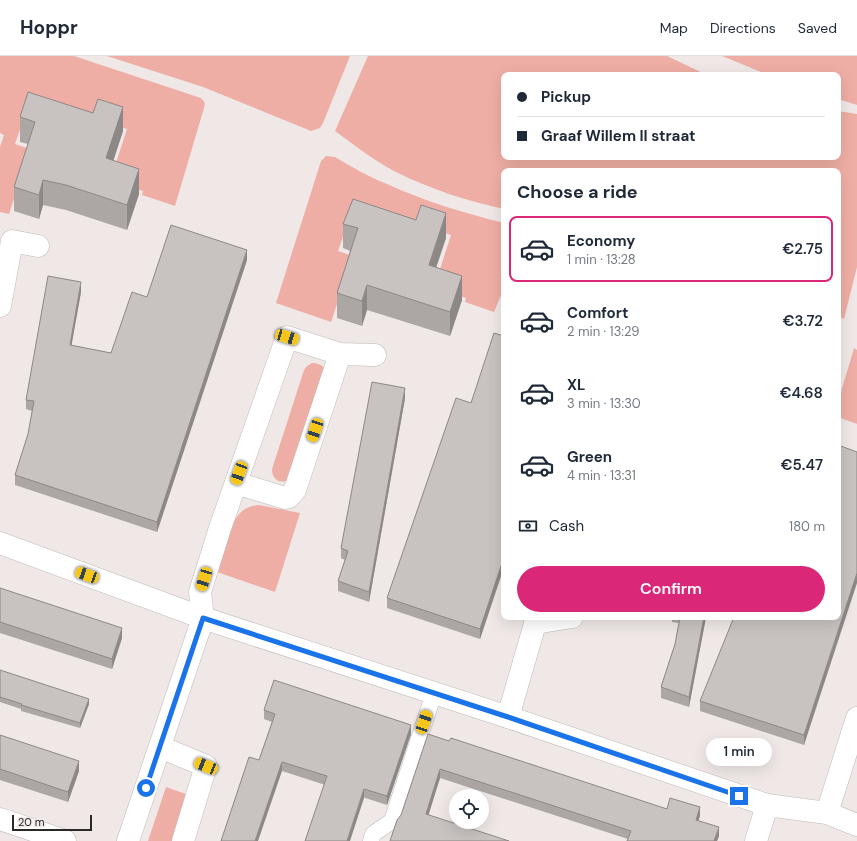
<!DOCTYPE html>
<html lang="en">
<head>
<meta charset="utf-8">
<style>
	body { margin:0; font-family:"DM Sans",sans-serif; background:#f6f6f7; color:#1f2937; height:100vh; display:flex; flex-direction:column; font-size:15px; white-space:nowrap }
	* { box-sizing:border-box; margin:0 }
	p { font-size:13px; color:#747a83 }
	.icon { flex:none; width:22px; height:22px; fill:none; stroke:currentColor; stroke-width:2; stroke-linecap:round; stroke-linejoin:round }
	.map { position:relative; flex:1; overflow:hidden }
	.sheet { position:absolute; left:501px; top:112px; width:340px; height:452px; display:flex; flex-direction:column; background:#fff; border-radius:8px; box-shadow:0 4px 16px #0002 }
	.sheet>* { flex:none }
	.hud { position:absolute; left:501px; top:16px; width:340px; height:88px; border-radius:8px; box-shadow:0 4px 16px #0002; display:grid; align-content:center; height:88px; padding:0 16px; background:#fff }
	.buttons { position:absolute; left:449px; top:733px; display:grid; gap:8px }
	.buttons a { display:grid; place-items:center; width:40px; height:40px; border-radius:50%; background:#fff; box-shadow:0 4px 16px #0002; font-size:20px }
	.scale { position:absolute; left:12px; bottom:10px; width:80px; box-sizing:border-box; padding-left:4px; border:2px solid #2a2727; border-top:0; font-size:11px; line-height:14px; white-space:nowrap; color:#2a2727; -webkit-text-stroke:3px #efe8e7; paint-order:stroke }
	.end { position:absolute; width:18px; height:18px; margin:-9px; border:5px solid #1a73e8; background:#fff; box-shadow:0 0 0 2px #fff }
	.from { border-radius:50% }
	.bubble { position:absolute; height:28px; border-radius:14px; background:#fff; box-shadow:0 4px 16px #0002; font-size:13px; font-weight:600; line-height:28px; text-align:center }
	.car { position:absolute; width:12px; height:24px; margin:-12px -6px; border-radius:5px; box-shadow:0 0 3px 1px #0007; background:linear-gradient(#f5c518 24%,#345 0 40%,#f5c518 0 76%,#345 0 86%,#f5c518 0) }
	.hud b { display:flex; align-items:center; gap:14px; height:38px; font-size:15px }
	.hud b+b { border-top:1px solid #e0e1e3 }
	.hud i { width:10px; height:10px; background:#1f2937 }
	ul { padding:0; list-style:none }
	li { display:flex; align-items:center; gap:12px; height:66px; margin:0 8px 6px; padding:0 8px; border:2px solid transparent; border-radius:8px }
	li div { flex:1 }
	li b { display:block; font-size:15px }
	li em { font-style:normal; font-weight:600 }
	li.on { border-color:#db2777 }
	li>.icon { width:36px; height:36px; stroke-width:1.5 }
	h2 { padding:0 16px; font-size:18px; line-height:48px }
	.pay { display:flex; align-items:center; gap:10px; height:44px; padding:0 16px; font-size:15px }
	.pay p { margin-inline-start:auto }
	.primary-button { display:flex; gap:8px; margin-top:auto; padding:8px 16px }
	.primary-button a { flex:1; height:46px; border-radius:24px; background:#db2777; color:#fff; font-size:16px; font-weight:600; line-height:46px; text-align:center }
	header { display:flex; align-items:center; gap:24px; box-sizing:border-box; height:56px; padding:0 20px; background:#fff; border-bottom:1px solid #e0e1e3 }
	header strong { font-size:19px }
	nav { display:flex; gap:22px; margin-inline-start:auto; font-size:14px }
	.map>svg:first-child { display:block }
	.green { fill:#efaea5 }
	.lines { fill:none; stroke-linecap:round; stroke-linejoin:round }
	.service-casing { stroke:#bfb9b8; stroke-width:17 }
	.minor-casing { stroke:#bfb9b8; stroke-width:23 }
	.service { stroke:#fff; stroke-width:16 }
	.minor { stroke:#fff; stroke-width:22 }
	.wall { fill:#aca7a5 }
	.shaded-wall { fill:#8c8886 }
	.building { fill:#c8c2c0; stroke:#8c8886 }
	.route { stroke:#1a73e8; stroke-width:5 }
</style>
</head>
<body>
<header>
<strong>Hoppr</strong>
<nav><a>Map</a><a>Directions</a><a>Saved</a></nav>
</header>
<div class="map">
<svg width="857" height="785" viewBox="0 0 857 785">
	<rect width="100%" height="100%" fill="#efe8e7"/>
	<g class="green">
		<polygon points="0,0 74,0 201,42 205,47 204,52 175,150 142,139 143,135 110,125 127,73 95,62 26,56 15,88 30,93 9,158 0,156 0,91 4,79 0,77"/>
		<polygon points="107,0 350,0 323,67 320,72 311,75 203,31"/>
		<path d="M368 0H667L707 19H504V101H838V55L857 58V211L844 263 838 260V115H504V153C467 145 430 133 396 116 375 105 354 89 335 75Z"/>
		<polygon points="722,0 857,0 857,49 838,43 838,19 768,19"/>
		<path d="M326 100 335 101C352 111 369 121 387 128 424 145 464 157 504 167V232L494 256 465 246 466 242 434 232 451 179 442 176 346 172 338 195 353 200 331 266 276 247 321 105Z"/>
		<polygon points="854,292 857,294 857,368 838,361 838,346"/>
		<path d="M312 307C318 307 322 309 326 314L289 424C280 428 272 424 272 413L304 314 307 310Z"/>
		<path d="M259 449 300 457 275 536 217 516 233 467C239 456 246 450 259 449Z"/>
		<polygon points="166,731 197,742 183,785 148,785"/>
	</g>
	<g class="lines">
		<defs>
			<polyline id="service" points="371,785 373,778 392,765 434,637"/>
			<g id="minor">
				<polyline points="0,250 12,185 38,190"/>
				<polyline points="236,427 285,442 289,441 295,434 340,298"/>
				<polyline points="0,487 203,562 508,661 767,749 827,757 857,769"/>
				<polyline points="535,567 572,561"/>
				<polyline points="508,661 537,561"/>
				<polyline points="160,691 206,710 183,785"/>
				<polyline points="827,757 857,662"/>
				<polyline points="0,763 65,785"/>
				<polyline points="128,785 203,562 200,536 220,472 287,281 340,298 375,299"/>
				<polyline points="756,785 767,749"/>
			</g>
		</defs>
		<use href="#service" class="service-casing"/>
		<use href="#minor" class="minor-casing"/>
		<use href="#service" class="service"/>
		<use href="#minor" class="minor"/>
	</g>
	<g class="wall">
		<polygon points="20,61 123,75 113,105 139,138 127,174 66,154 43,149 39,163 14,155 14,131 28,88 20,86"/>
		<polygon points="343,168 446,182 436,211 462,244 450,280 367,254 362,270 337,262 337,237 350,195 343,192"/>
		<polygon points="247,204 157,476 15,429 15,419 28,378 32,355 26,353 26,344 81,236 71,289 111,297 147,241"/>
		<polygon points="504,280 504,511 480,583 387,552 387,542 471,347"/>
		<polygon points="405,342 369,546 338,535 338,525 345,504 341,502 341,492"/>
		<polygon points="0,532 122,582 112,613 0,577"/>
		<polygon points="672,561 706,561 689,651 661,642 661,631 675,588 679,567 672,566"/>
		<polygon points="838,561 804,689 700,655 700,645"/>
		<polygon points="0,614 89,648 80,672 21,655 21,653 0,646"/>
		<polygon points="264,654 411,678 387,749 282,715 259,704 272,666 264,663"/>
		<polygon points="0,679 79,715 68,746 0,724"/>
		<polygon points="449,685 667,753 700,760 698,764 719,780 717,785 627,785 628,783 440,722 428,759 401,759"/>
	</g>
	<g class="shaded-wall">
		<polygon points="123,51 123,75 106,127 106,102"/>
		<polygon points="139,113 139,138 127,174 127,149"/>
		<polygon points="43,124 43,149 39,163 39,139"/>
		<polygon points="446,157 446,182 429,233 429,209"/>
		<polygon points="247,194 247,204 157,476 157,466"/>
		<polygon points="462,220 462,244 450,280 450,256"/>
		<polygon points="81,226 81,236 70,298 70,289"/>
		<polygon points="367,229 367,254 362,270 362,245"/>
		<polygon points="405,332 405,342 369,546 369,536"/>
		<polygon points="504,501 504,511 480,583 480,573"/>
		<polygon points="857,517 857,527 804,689 804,679"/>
		<polygon points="704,561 706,561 689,651 689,641"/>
		<polygon points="122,572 122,582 112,613 112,603"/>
		<polygon points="89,643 89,648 80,672 80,667"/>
		<polygon points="411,669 411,678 387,749 387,740"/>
		<polygon points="79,705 79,715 68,746 68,736"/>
		<polygon points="282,706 282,715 258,785 255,785"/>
		<polygon points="440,713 440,722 426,767 426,758"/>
		<polygon points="364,733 364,742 350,785 347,785"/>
		<polygon points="700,751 700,760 696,772 696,764"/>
		<polygon points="719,771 719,780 717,785 714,785"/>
	</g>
	<g class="building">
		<polygon points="28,36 93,57 98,43 123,51 106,102 139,113 127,149 66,129 43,124 39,139 14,131 35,66 20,61"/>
		<polygon points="353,143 416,164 421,149 446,157 429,209 462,220 450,256 367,229 362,245 337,237 358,172 343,168"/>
		<polygon points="171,169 247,194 157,466 15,419 28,378 34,345 26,344 48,220 81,226 70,289 111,297 132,236 147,241"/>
		<polygon points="494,277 504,280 504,501 480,573 387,542 456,342 471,347"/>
		<polygon points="372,326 405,332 369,536 338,525 348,495 341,492"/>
		<polygon points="838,389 857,396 857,517 804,679 700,645 734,561 838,561"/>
		<polygon points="0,532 122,572 112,603 0,566"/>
		<polygon points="680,561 704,561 689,641 661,631 675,588"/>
		<polygon points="0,614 89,643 80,667 21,649 22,648 0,641"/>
		<polygon points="274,624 411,669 387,740 364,733 347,785 305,785 327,720 282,706 255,785 221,785 249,701 259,704 275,658 264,654"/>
		<polygon points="428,678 449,685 451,682 667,753 670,742 700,751 696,764 719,771 714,785 627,785 631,775 440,713 426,758 509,785 390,785 397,764 401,759"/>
		<polygon points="0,679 79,705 68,736 0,713"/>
	</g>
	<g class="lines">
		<polyline class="route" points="146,732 203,562 508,661 739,740"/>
	</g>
</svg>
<div class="buttons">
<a><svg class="icon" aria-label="locate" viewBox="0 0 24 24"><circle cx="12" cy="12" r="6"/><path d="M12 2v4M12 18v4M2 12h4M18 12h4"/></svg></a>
</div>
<div class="scale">20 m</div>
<i class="end from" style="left:146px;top:732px"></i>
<i class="end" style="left:739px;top:740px"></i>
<div class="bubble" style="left:706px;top:682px;width:66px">1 min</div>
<i class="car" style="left:287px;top:281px;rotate:107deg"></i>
<i class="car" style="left:315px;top:374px;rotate:198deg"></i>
<i class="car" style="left:239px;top:417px;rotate:200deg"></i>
<i class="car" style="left:87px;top:519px;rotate:290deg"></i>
<i class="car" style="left:204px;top:523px;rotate:197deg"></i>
<i class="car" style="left:424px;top:666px;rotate:18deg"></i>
<i class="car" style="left:206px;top:710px;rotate:292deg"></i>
<div class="hud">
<b><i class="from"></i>Pickup</b>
<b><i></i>Graaf Willem II straat</b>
</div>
<section class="sheet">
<h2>Choose a ride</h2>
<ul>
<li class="on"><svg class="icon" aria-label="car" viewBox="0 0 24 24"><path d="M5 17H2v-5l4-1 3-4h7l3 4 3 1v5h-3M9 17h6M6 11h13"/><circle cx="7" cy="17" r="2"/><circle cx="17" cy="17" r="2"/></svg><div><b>Economy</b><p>1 min · 13:28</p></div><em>€2.75</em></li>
<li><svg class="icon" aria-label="car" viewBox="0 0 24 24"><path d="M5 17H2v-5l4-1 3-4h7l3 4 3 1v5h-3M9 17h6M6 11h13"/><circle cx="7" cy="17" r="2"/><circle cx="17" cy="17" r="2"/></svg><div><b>Comfort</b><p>2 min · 13:29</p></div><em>€3.72</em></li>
<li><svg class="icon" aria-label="car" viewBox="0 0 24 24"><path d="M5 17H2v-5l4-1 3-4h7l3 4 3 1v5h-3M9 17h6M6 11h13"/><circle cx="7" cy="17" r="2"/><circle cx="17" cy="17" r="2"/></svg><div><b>XL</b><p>3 min · 13:30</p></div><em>€4.68</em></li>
<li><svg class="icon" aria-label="car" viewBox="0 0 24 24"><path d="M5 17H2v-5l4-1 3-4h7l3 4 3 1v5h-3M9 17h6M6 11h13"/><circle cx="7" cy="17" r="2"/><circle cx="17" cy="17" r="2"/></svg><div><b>Green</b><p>4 min · 13:31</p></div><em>€5.47</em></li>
</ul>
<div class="pay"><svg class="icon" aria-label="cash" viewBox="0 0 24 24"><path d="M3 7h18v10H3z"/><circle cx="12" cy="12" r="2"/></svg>Cash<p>180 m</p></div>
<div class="primary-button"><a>Confirm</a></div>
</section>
</div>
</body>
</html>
